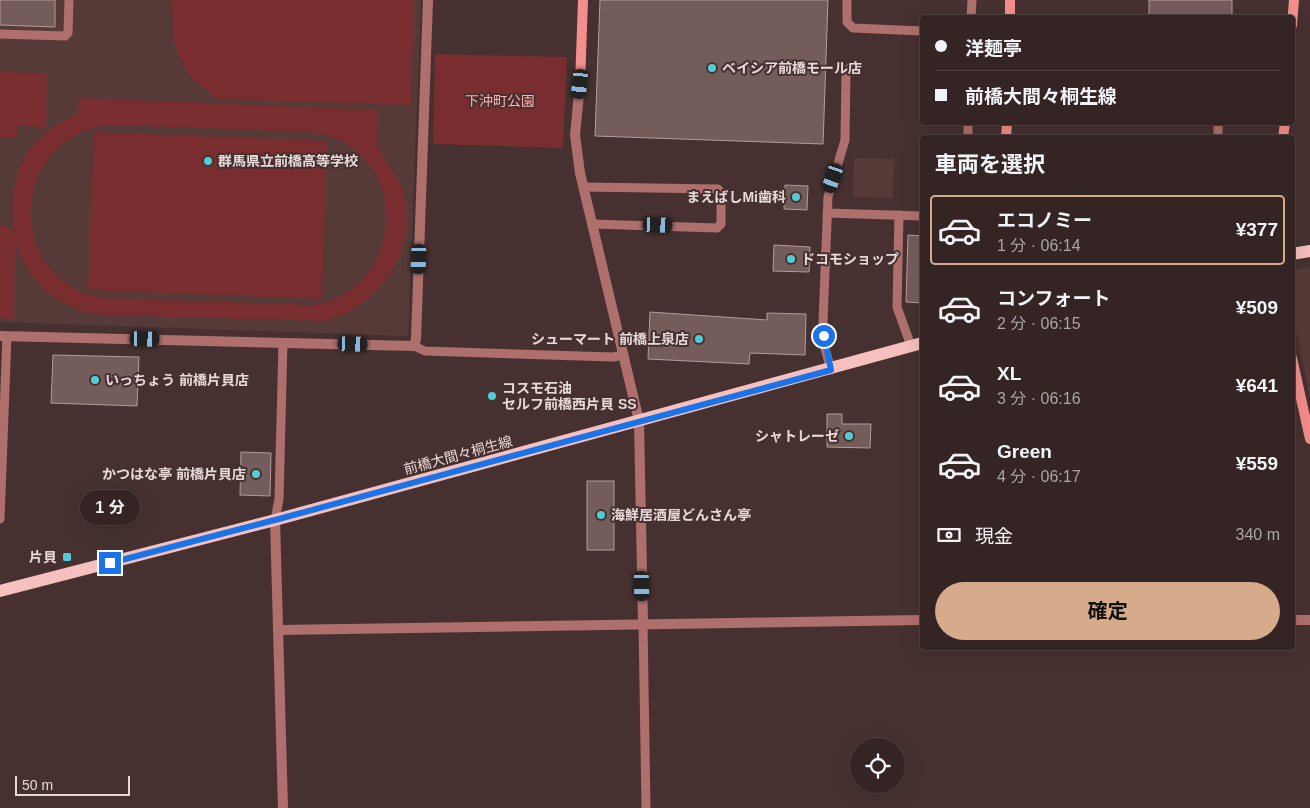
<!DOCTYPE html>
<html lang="ja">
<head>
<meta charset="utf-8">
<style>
	body { margin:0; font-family:Helvetica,"Noto Sans JP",sans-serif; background:#3f3131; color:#f1f3f6; height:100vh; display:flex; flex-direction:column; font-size:19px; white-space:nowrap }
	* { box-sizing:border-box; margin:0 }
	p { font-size:16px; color:#a9a5a6 }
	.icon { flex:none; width:28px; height:28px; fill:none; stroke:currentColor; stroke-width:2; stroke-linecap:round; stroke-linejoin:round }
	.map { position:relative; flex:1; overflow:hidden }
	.details { position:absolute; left:920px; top:135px; width:375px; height:515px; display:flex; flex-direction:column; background:#342524; border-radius:5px; box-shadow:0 5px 20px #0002,0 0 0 1px #4e4241 }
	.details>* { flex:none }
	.hud { position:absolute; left:920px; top:15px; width:375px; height:110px; border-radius:5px; box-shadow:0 5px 20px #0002,0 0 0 1px #4e4241; display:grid; align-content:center; height:110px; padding:0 15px; background:#342524 }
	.tools { position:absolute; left:850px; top:738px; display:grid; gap:10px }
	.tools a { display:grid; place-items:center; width:55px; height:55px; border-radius:50%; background:#342524; box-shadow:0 5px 20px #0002,0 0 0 1px #4e4241; font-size:25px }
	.scale { position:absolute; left:15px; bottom:12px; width:115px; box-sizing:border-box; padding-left:5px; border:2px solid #e7d9d8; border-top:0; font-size:14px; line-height:18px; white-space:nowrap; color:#e7d9d8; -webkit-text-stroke:4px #463130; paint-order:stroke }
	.end { position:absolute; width:22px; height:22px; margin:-11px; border:6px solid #1a73e8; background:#fff; box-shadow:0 0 0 2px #fff }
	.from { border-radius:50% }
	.bubble { position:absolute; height:35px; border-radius:18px; background:#342524; box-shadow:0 5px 20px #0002,0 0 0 1px #4e4241; font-size:16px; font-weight:700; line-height:35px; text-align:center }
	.car { position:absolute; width:15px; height:30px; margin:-15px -8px; border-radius:6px; box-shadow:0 0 4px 1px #0007; background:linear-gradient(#222 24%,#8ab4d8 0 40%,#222 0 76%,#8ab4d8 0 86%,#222 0) }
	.hud b { display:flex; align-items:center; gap:18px; height:48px; font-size:19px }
	.hud b+b { border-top:1px solid #4e4241 }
	.hud i { width:12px; height:12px; background:#f1f3f6 }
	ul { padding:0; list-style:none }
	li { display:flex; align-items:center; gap:15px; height:70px; margin:0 10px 8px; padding:0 5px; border:2px solid transparent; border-radius:5px }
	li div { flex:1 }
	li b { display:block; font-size:19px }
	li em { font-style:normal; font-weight:700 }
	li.current { border-color:#d6ab8b }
	li>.icon { width:45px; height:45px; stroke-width:1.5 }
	h2 { padding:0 15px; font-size:22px; line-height:60px }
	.pay { display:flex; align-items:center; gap:12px; height:55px; padding:0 15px; font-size:19px }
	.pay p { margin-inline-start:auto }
	.button { display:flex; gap:10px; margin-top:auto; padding:10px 15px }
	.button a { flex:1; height:58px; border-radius:30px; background:#d6ab8b; color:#111; font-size:20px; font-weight:700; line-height:58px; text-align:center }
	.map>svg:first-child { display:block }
	.built { fill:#563a38 }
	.green { fill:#792d2f; fill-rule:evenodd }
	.building { fill:#745c5b; stroke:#b59c9a }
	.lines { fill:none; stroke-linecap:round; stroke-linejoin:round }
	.lane { stroke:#af706d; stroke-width:9 }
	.street { stroke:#af706d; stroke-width:10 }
	.secondary { stroke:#f28e8b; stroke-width:10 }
	.primary { stroke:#f5c0bd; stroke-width:12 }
	.route { stroke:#1a73e8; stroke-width:6 }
	.poi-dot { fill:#51ccd5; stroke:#463130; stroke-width:2 }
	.labels { text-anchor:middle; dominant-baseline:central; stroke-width:4; stroke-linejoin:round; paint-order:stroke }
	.poi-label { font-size:14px; font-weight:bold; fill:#e7d9d8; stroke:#463130; text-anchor:start }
	.park-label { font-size:14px; fill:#feb1ae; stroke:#463130 }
	.street-label { font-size:14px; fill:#e7d9d8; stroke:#463130 }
</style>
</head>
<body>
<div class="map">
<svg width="1310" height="808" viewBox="0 0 1310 808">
	<rect width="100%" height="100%" fill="#463130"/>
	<g class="built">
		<polygon points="0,0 421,0 408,334 404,336 0,322"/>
		<polygon points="854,158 894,159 893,198 853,197"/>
		<polygon points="1310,267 1310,398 1293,317 1292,276 1295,270"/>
	</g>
	<g class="green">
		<polygon points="172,0 414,0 411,105 217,99 192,78 179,56 173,38"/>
		<polygon points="435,54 567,57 563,148 433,144"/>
		<polygon points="0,72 47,73 46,127 18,126 18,137 0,137"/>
		<path d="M79 98 378 110C378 121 374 139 379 148 387 166 401 177 405 199 416 255 377 307 324 321L103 315C60 310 27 282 15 240L14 319 0 318V225L8 226 14 235C7 178 23 137 78 114ZM115 125 310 132C410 143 413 286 314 305L103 298C0 280 10 129 115 125Z"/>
		<polygon points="94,132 327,141 322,299 88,290"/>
	</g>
	<g class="building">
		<polygon points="0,0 55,0 55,27 0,25"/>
		<polygon points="600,0 828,0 823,144 595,136"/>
		<rect x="1149" y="0" width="83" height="18"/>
		<polygon points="785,185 808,186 807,210 784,209"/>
		<polygon points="908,235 922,236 922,303 906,302"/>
		<polygon points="774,245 810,247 809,272 773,271"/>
		<polygon points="650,312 767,320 767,313 806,314 805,355 750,353 749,364 648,359"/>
		<polygon points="53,355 139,357 137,406 51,403"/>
		<polygon points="827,414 842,414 842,424 871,424 870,448 827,447"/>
		<polygon points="241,452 271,453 270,496 240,495"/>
		<rect x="587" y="481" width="27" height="69"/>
	</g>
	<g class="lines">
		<g class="lane">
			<polyline points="847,0 847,22 853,28 922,31"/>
			<polyline points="971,18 972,0"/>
			<polyline points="0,34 65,36 68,33 69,0"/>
			<polyline points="968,138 968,122"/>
			<polyline points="1218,138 1218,122"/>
			<polyline points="584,187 718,189 721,193 721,224 717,228 592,224"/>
			<polyline points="827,213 922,216"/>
			<polyline points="899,215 897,307 911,346"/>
			<polyline points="414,346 425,351 613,357 624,355"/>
			<polyline points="831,370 824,345 823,322 828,197 845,140 846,71 852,66 858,66"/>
			<polyline points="0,519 7,336"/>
			<polyline points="275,520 279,499 283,343"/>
			<polyline points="643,623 646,808"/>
		</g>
		<g class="street">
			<polyline points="580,84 575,135 580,173 639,421 643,623"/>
			<polyline points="0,336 414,346 416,339 428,0"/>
			<polyline points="275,520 283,808"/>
			<polyline points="1292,620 1310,620"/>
			<polyline points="278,630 922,620"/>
		</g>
		<g class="secondary">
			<polyline points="1010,18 1010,0"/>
			<polyline points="1292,25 1294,0"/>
			<polyline points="580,84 583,0"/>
			<polyline points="1006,138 1007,122"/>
			<polyline points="1283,138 1285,122"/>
			<polyline points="1292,358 1310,439"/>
		</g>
		<g class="primary">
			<polyline points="1292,254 1310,251"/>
			<polyline points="0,591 275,520 922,343"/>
		</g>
	</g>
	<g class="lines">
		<polyline class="route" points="110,563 275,520 831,370 824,336"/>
	</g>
	<g class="poi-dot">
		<circle cx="712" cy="68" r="5"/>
		<circle cx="208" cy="161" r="5"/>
		<circle cx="796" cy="197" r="5"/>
		<circle cx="791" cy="259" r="5"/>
		<circle cx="699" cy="339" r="5"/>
		<circle cx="95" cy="380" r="5"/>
		<circle cx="492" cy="396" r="5"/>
		<circle cx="849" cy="436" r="5"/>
		<circle cx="256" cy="474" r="5"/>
		<circle cx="601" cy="515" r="5"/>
		<rect x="62" y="552" width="10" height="10" rx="2.5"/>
	</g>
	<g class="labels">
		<g class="poi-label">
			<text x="722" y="68">ベイシア前橋モール店</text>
			<text x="218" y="161">群馬県立前橋高等学校</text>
			<text x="786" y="197" text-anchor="end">まえばしMi歯科</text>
			<text x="801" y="259">ドコモショップ</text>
			<text x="689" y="339" text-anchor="end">シューマート 前橋上泉店</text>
			<text x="105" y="380">いっちょう 前橋片貝店</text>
			<text x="502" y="388">コスモ石油<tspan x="502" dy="16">セルフ前橋西片貝 SS</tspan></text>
			<text x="839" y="436" text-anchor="end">シャトレーゼ</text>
			<text x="246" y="474" text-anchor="end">かつはな亭 前橋片貝店</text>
			<text x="611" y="515">海鮮居酒屋どんさん亭</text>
			<text x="57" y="557" text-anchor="end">片貝</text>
		</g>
		<g class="park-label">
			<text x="500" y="101">下沖町公園</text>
		</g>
		<g class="street-label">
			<text transform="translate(458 455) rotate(-15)">前橋大間々桐生線</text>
		</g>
	</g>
</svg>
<div class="tools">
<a><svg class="icon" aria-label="locate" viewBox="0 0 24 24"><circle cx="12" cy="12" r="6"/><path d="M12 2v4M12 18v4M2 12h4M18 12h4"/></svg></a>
</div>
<div class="scale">50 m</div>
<i class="end from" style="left:824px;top:336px"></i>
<i class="end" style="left:110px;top:563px"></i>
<div class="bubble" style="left:80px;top:490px;width:60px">1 分</div>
<i class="car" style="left:580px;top:84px;rotate:186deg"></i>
<i class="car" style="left:833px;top:178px;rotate:199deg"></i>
<i class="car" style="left:658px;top:225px;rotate:92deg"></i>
<i class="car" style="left:419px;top:259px;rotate:182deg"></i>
<i class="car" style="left:145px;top:339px;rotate:91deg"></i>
<i class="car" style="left:353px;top:344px;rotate:92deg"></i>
<i class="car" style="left:642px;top:586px;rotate:179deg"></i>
<div class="hud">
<b><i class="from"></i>洋麺亭</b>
<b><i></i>前橋大間々桐生線</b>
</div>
<section class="details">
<h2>車両を選択</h2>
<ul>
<li class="current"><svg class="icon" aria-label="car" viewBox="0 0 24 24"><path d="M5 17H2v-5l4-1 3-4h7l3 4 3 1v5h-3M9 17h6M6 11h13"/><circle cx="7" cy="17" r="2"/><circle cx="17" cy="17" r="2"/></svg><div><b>エコノミー</b><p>1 分 · 06:14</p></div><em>¥377</em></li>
<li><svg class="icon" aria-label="car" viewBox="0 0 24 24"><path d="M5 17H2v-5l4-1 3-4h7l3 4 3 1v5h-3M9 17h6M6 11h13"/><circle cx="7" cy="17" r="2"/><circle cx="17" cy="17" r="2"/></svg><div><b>コンフォート</b><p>2 分 · 06:15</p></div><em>¥509</em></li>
<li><svg class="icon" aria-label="car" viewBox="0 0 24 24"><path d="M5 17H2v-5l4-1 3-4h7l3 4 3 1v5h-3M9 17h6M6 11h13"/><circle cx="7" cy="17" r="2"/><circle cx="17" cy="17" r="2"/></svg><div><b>XL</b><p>3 分 · 06:16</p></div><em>¥641</em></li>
<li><svg class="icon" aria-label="car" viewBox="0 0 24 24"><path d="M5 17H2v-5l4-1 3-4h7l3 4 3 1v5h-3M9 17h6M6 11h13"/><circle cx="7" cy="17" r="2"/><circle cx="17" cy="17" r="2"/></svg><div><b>Green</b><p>4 分 · 06:17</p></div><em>¥559</em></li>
</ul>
<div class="pay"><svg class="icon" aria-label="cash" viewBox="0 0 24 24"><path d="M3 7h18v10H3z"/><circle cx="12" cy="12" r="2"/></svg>現金<p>340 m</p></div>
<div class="button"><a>確定</a></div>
</section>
</div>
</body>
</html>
